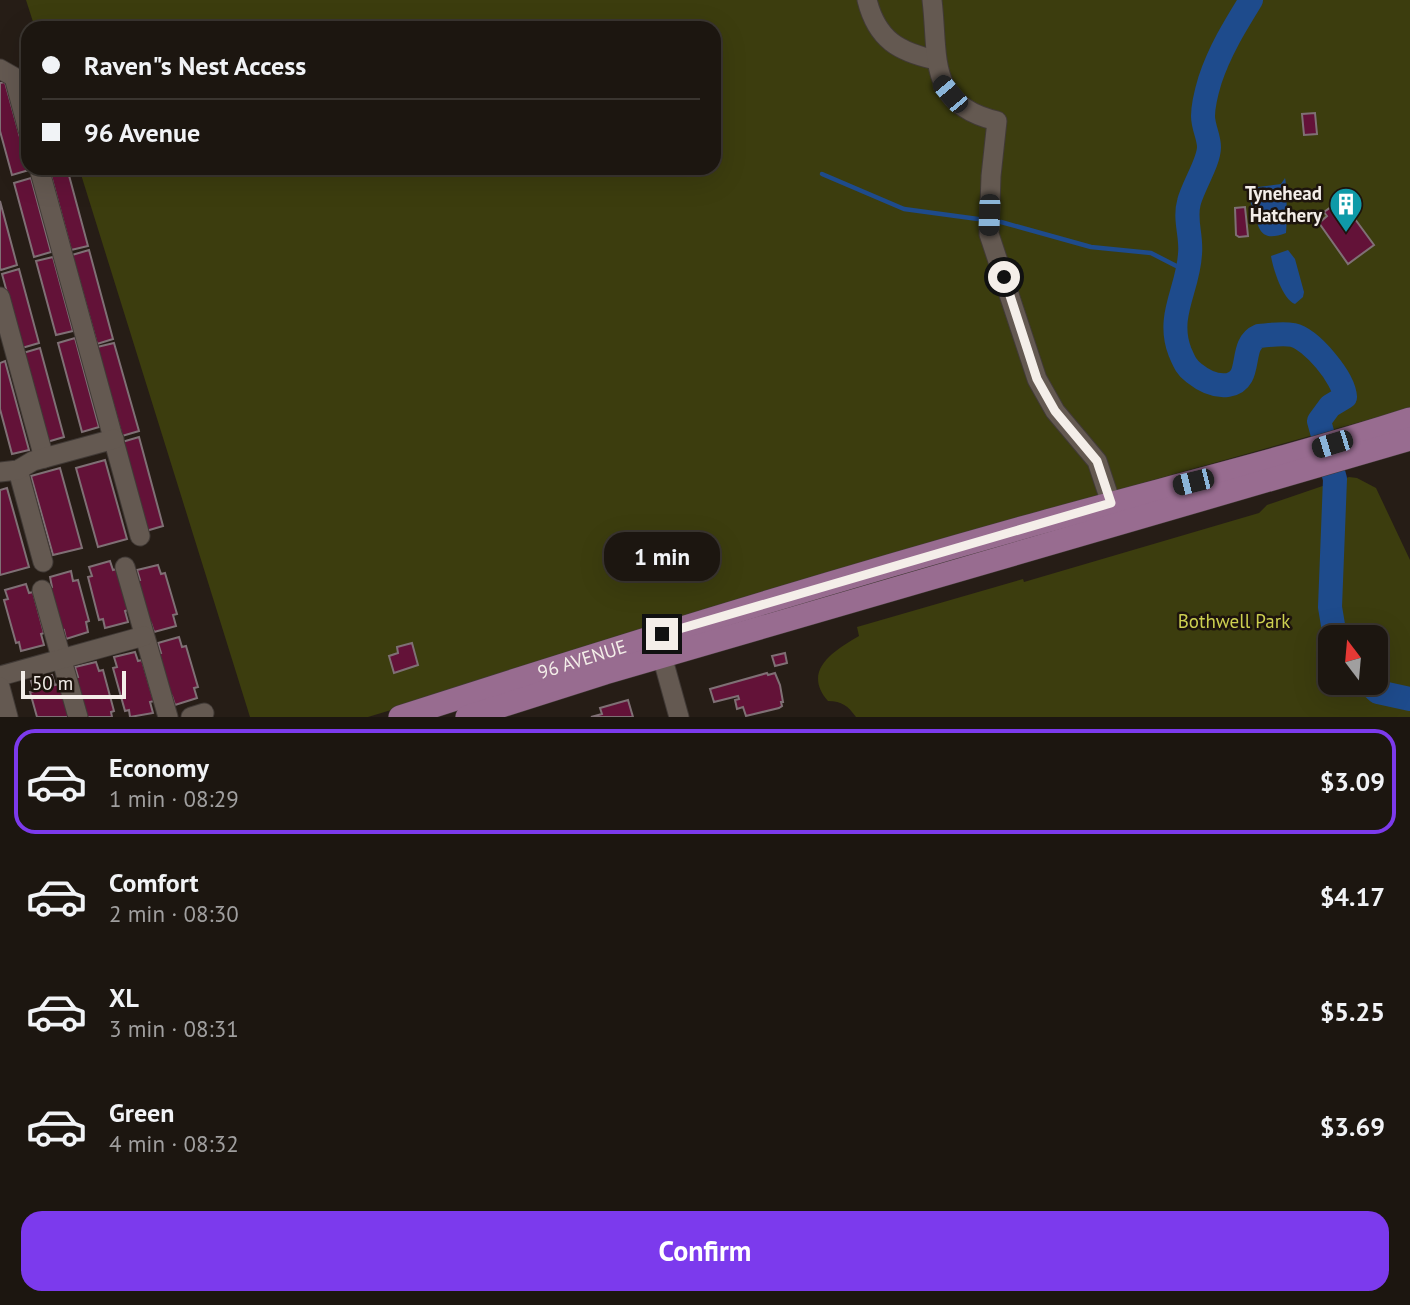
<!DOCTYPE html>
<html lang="en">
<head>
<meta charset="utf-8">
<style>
	body { margin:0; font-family:"PT Sans",sans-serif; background:#251f19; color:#f1f3f6; height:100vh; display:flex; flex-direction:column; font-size:26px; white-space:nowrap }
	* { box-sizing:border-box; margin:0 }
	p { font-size:23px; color:#a09f9f }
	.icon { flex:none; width:38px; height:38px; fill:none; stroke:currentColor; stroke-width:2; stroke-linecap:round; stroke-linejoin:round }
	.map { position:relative; height:717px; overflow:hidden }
	.panel { display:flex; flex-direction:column; background:#1c1610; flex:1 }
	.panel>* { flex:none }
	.guide { position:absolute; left:21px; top:21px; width:700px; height:154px; border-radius:21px; box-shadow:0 7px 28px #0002,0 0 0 2px #3a3530; display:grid; align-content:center; height:154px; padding:0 21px; background:#1c1610 }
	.needle { width:46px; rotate:344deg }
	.buttons { position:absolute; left:1318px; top:625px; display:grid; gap:14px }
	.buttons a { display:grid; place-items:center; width:70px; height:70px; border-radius:14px; background:#1c1610; box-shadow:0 7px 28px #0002,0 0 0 2px #3a3530; font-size:35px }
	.scale { position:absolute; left:21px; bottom:18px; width:105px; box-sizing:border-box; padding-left:7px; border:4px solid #f4eee9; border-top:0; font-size:19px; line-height:24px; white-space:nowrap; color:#f4eee9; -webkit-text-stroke:5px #1d140d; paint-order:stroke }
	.end { position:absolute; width:32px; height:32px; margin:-16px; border:9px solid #f4eee9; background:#111; box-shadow:0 0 0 4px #111 }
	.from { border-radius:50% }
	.bubble { position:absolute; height:49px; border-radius:21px; background:#1c1610; box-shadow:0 7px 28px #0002,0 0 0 2px #3a3530; font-size:23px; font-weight:700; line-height:49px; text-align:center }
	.car { position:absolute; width:21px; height:42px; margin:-21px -10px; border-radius:9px; box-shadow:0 0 5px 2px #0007; background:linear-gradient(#222 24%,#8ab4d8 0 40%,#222 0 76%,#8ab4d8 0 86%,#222 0) }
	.guide b { display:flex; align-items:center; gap:24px; height:66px; font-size:26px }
	.guide b+b { border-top:2px solid #3a3530 }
	.guide i { width:18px; height:18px; background:#f1f3f6 }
	ul { padding:12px 0 0; list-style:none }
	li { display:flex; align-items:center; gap:21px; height:105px; margin:0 14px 10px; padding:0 7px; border:4px solid transparent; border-radius:21px }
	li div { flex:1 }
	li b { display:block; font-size:26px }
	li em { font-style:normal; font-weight:700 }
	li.current { border-color:#7c3aed }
	li>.icon { width:63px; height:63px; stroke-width:1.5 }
	.button { display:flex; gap:14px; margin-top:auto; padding:14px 21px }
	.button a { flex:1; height:80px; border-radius:21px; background:#7c3aed; color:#fff; font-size:28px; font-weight:700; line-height:80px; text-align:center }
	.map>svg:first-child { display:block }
	.green { fill:#3c3d0e; fill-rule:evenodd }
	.water { fill:#1e4b8c }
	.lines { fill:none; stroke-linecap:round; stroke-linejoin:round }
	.stream { stroke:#1e4b8c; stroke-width:4.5 }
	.river { stroke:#1e4b8c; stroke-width:24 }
	.building { fill:#631238; stroke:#7f7075; stroke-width:2 }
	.minor-casing { stroke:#413a36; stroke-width:21 }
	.major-casing { stroke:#413a36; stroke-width:24 }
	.minor { stroke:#645951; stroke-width:19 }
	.major { stroke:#986c90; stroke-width:23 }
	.route { stroke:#f4eee9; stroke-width:9 }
	.labels { text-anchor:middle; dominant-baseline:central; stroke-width:5; stroke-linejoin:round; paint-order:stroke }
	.poi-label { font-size:19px; font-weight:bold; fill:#f4eee9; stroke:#1d140d; text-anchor:end }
	.park-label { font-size:19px; fill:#cdd050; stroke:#1d140d }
	.street-label { font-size:19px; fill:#f4eee9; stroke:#1d140d }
</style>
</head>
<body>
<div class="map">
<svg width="1410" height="717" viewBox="0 0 1410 717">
	<rect width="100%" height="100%" fill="#261d16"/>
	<g class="green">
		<polygon points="26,0 1410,0 1410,408 1096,496 368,717 250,717 79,168 714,168 714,28 35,28"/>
		<path d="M1349 477 1357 478 1376 488 1410 560V717H856C848 706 842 701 828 701 801 670 835 650 859 636L857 627 1023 579 1024 582 1259 513 1267 505ZM1330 637H1376V682H1330Z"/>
	</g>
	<g class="water">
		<path d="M1285 178C1287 184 1287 226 1286 233 1260 243 1259 229 1253 209 1250 200 1247 197 1250 188L1281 184Z"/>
		<path d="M1288 250 1295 259 1304 292 1303 297 1295 304C1283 300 1273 269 1271 256Z"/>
	</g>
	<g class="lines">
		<g class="stream">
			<polyline points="822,174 904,209 978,219"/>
			<polyline points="1001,222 1091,247 1151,253 1188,272"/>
		</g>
		<g class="river">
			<path d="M1251 0C1235 26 1220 50 1210 80 1207 90 1203 105 1203 116 1203 127 1209 137 1209 147 1209 162 1193 186 1189 202 1184 220 1192 236 1190 254 1188 290 1166 316 1180 352 1184 361 1186 367 1194 373 1204 381 1215 387 1228 385 1254 381 1238 345 1259 336 1270 335 1282 333 1293 335 1311 339 1344 378 1345 397L1330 406 1319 421 1335 479 1330 607 1335 637"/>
			<polyline points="1367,682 1378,692 1410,699"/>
		</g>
	</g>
	<g class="building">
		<polygon points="5,82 29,170 12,175 0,131 0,83"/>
		<polygon points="1315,113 1317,134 1304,135 1302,114"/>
		<polygon points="49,168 67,168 88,246 71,250"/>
		<polygon points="31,178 51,252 34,257 14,183"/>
		<polygon points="1341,200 1374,245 1348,264 1319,223 1327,216 1324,212"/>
		<polygon points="0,201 17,265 1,270 0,268"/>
		<polygon points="1245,207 1248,236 1239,237 1236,235 1235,208"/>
		<polygon points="89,250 113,339 97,344 72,255"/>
		<polygon points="53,257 73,331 56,335 36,261"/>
		<polygon points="19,269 39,343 22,348 2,274"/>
		<polygon points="75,338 99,427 82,432 58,343"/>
		<polygon points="114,343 139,431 122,436 97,347"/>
		<polygon points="40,348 64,437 47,442 23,353"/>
		<polygon points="5,361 29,450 12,454 0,409 0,363"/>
		<polygon points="139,437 163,526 146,531 122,442"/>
		<polygon points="105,460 127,539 98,547 76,468"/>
		<polygon points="60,468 82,548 53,555 31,476"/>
		<polygon points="7,488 29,567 0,575 0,490"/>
		<polygon points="110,561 113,570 117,569 128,610 125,611 128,622 105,628 103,619 99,620 88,577 92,576 89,567"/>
		<polygon points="158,565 161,574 165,573 177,614 173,615 176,626 154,632 151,623 148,624 136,581 140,580 137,570"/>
		<polygon points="71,571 73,581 78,580 89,621 86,622 88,632 66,639 64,630 60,631 48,588 52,587 50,577"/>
		<polygon points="26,584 29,593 33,592 44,633 41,634 44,645 21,651 19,642 16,643 4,600 8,599 5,590"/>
		<polygon points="179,637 182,647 186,646 198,687 194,688 197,698 175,705 172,696 169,697 157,654 161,653 158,643"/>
		<polygon points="412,643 418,665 394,673 389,656 398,653 397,647"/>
		<polygon points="135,652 138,661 142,660 154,701 150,702 153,713 130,717 129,710 125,711 113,668 117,667 114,657"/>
		<polygon points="785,653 787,663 775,666 772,656"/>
		<polygon points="96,662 99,671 103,670 114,711 111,712 112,717 84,717 74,678 78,677 75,667"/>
		<polygon points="767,673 768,675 775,673 780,685 783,702 781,702 782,706 779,708 746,716 743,707 737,709 735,700 739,699 738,696 714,702 710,689"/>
		<polygon points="52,675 55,685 60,684 69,717 37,717 30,692 34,691 31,681"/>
		<polygon points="628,700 633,717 591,717 602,714 600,708"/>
	</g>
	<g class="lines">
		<defs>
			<g id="minor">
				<path d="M867 0C877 40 899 52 936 60"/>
				<path d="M932 0C939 57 926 104 997 121L991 176 989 234 1037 379 1055 411 1097 461 1111 503"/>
				<polyline points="0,69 14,77 28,130"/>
				<polyline points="39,168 140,536"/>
				<polyline points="0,297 44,458"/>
				<polyline points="18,470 43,562"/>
				<polyline points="0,472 18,470 33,461 114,439"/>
				<polyline points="125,567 168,717"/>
				<polyline points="42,590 78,717"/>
				<polyline points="662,656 679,717"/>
				<polyline points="0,676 144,636"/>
				<polyline points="0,687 8,717"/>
				<polyline points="191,717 204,713"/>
			</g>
			<g id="major">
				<path id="s1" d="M400 717C613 648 827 582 1043 522 1165 488 1289 458 1410 419"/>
				<polyline points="467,717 605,673 1410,439"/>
			</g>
		</defs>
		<use href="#minor" class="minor-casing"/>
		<use href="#major" class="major-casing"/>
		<use href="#minor" class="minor"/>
		<use href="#major" class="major"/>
	</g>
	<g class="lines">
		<polyline class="route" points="662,634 1111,503 1097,461 1055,411 1037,379 1004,277"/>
	</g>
	<defs>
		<symbol id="building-pin" viewBox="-11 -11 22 30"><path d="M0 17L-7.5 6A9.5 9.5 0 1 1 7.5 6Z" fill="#0f9aa8" stroke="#1d140d"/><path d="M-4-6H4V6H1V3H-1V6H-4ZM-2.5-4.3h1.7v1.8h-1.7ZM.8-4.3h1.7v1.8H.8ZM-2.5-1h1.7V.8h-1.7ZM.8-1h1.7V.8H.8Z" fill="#fff"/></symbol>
	</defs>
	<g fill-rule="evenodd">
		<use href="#building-pin" x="1327" y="185" width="38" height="52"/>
	</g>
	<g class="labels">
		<g class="poi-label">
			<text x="1322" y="193">Tynehead<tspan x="1322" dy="22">Hatchery</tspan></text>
		</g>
		<g class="park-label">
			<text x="1234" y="621">Bothwell Park</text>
		</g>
		<g class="street-label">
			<text stroke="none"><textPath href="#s1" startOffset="191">96 AVENUE</textPath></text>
		</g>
	</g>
</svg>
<div class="buttons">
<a><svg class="needle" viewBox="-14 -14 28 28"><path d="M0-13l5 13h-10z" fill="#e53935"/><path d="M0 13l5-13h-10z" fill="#a09f9f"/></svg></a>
</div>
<div class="scale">50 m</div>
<i class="end from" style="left:1004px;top:277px"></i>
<i class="end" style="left:662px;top:634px"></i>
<div class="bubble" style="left:604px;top:532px;width:116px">1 min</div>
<i class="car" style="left:950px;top:94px;rotate:320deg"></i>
<i class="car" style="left:989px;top:215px;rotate:182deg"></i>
<i class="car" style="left:1332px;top:444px;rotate:253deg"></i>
<i class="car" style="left:1193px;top:482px;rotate:256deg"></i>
<div class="guide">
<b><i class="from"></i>Raven&quot;s Nest Access</b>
<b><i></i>96 Avenue</b>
</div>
</div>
<section class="panel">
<ul>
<li class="current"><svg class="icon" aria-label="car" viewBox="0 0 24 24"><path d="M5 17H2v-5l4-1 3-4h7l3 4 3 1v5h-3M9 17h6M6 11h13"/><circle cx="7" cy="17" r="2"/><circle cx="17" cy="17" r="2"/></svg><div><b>Economy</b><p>1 min · 08:29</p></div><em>$3.09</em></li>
<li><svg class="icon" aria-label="car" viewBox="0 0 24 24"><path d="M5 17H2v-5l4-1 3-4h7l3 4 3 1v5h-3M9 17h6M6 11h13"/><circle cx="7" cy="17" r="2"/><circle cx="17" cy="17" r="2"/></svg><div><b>Comfort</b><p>2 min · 08:30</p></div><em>$4.17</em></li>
<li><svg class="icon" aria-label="car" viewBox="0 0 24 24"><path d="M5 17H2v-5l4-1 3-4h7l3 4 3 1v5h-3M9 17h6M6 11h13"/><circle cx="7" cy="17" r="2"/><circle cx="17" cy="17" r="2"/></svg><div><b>XL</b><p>3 min · 08:31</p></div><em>$5.25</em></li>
<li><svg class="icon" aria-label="car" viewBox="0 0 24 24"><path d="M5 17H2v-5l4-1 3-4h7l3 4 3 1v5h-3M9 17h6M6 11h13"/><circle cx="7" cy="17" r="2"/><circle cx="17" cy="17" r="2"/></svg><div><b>Green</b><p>4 min · 08:32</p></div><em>$3.69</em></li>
</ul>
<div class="button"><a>Confirm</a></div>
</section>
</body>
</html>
